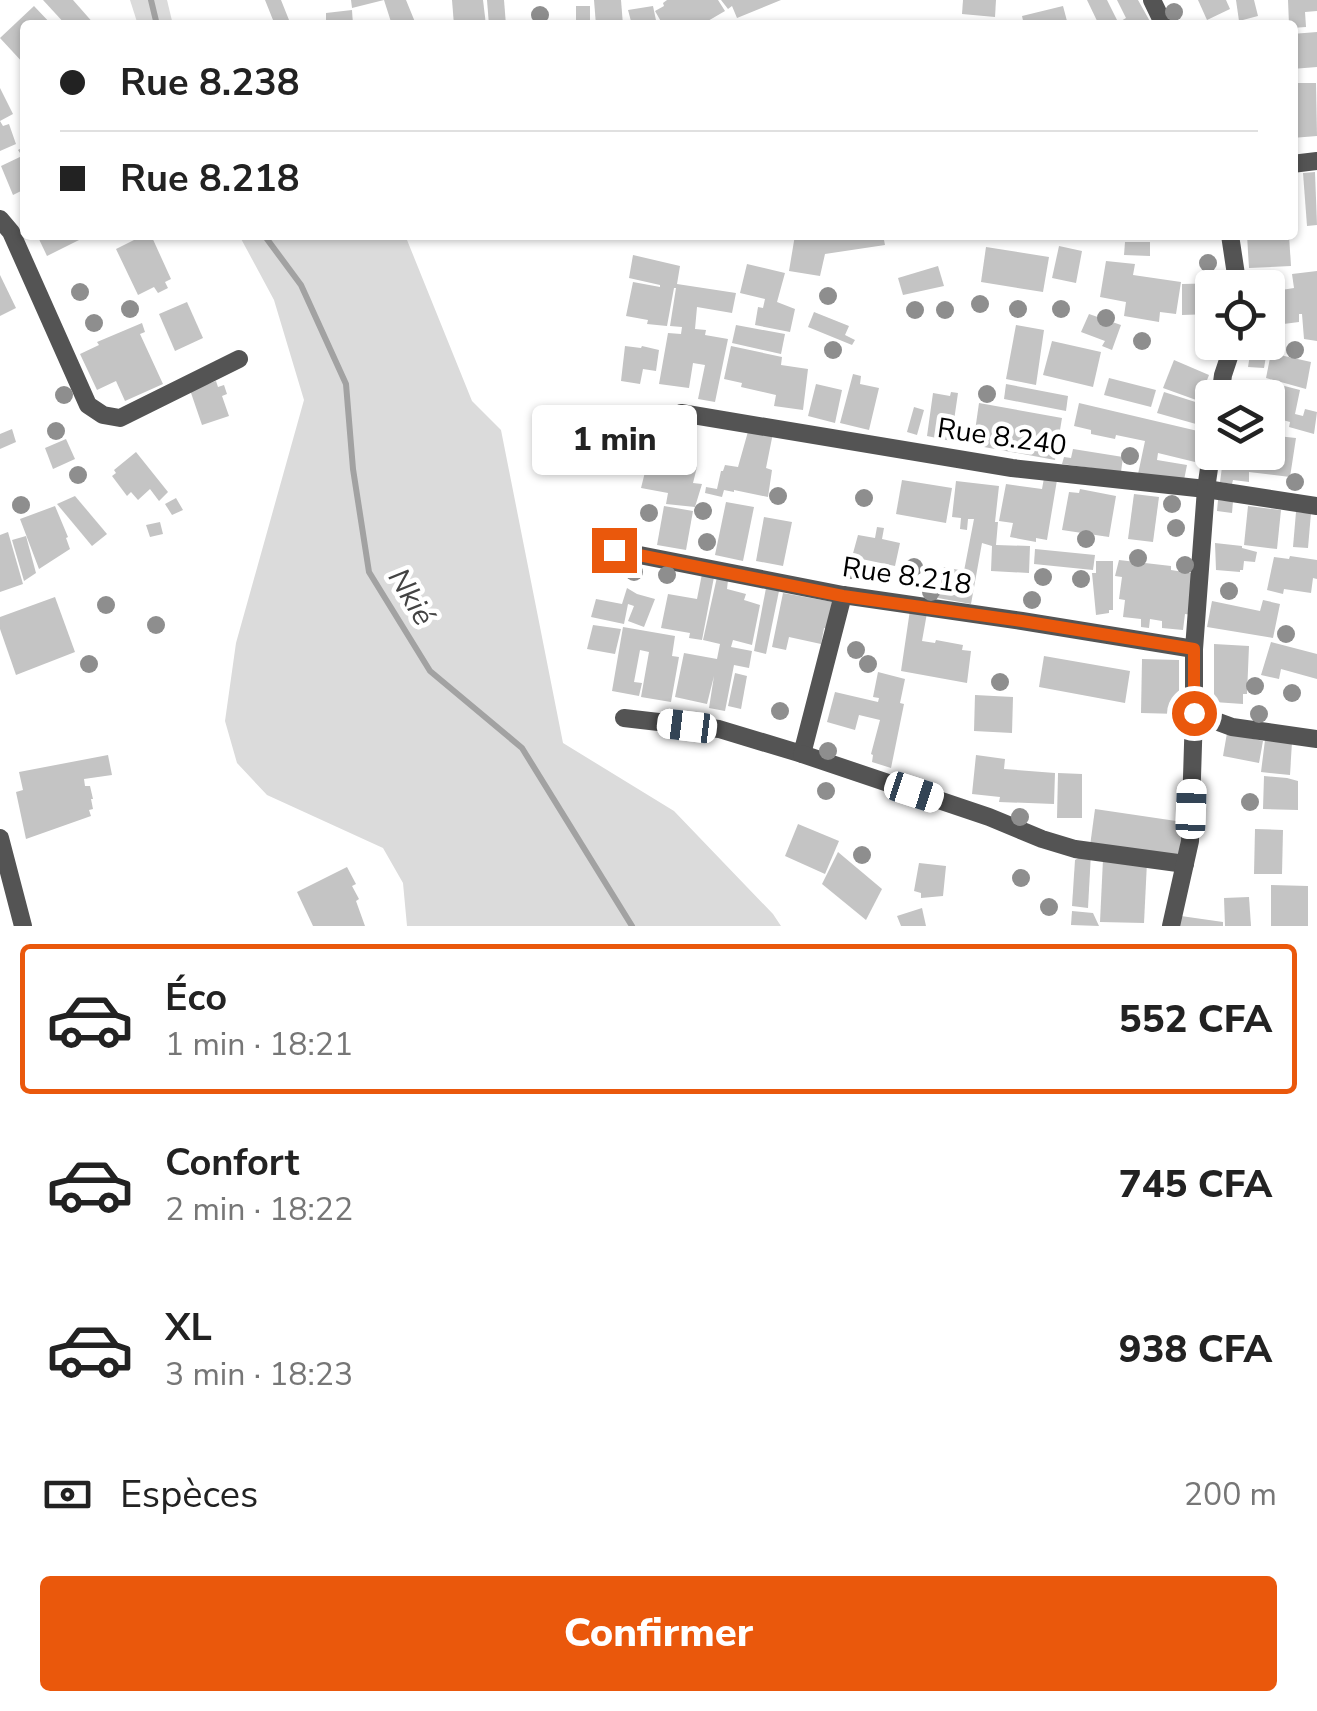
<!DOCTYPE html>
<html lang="fr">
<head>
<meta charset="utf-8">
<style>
	body { margin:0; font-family:"Nunito Sans",sans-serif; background:#f2f2f2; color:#222; height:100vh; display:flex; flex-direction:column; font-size:38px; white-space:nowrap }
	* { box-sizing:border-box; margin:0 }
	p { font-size:32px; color:#767676 }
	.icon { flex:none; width:55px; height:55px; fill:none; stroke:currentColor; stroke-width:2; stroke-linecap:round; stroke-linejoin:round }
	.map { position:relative; height:926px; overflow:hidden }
	.sheet { display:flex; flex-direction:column; background:#fff; flex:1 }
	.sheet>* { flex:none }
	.guide { position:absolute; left:20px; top:20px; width:1278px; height:220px; border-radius:10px; box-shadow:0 2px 8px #0004; display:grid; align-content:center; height:220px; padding:0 40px; background:#fff }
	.fabs { position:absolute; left:1195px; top:270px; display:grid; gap:20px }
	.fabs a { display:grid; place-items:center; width:90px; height:90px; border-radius:10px; background:#fff; box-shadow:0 2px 8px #0004; font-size:50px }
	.end { position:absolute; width:45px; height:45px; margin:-22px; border:12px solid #ea580c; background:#fff; box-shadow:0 0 0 5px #fff }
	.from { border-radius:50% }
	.bubble { position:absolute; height:70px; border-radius:10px; background:#fff; box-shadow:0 2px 8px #0004; font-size:32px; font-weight:800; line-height:70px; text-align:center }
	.car { position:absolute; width:30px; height:60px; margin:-30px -15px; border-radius:12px; box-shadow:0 0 8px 2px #0007; background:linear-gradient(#fff 24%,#345 0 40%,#fff 0 76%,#345 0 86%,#fff 0) }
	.guide b { display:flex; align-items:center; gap:35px; height:95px; font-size:38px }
	.guide b+b { border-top:2px solid #e0e0e0 }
	.guide i { width:25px; height:25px; background:#222 }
	ul { padding:18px 0 0; list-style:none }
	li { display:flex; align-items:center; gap:30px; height:150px; margin:0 20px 15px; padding:0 20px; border:5px solid transparent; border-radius:10px }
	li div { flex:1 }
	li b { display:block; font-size:38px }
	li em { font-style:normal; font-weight:800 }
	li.selected { border-color:#ea580c }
	li>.icon { width:90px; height:90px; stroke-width:1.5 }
	.pay { display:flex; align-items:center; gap:25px; height:110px; padding:0 40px; font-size:38px }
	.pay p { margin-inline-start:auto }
	.cta { display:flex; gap:20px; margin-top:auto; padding:20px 40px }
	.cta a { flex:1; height:115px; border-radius:10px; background:#ea580c; color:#fff; font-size:40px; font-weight:800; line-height:115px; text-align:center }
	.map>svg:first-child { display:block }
	.green { fill:#dbdbdb }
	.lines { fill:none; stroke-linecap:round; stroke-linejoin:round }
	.stream { stroke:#a2a2a2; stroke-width:6 }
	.building { fill:#c4c4c4 }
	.street { stroke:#545454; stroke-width:18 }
	.tree { fill:#8e8e8e }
	.route { stroke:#ea580c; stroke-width:12 }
	.labels { text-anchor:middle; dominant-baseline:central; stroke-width:9; stroke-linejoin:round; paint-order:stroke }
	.street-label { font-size:28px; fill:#000; stroke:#fff }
	.water-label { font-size:30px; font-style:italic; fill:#434343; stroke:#fff }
</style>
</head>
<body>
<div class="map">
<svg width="1317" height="926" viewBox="0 0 1317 926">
	<rect width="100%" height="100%" fill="#fff"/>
	<g class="green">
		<polygon points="130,0 167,0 173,25 138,25"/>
		<polygon points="239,235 405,235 472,401 501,430 563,743 674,811 773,914 781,926 407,926 403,883 383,848 267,795 237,763 225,721 236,643 304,400 274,300"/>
	</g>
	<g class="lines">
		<g class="stream">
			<polyline points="151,0 157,25"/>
			<polyline points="264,235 301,285 346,384 353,469 369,572 430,671 522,748 632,926"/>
		</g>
	</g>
	<g class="building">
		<polygon points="43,0 73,0 95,25 66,25"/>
		<polygon points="265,0 281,0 291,25 275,25"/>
		<polygon points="351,0 406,0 415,22 407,25 392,25 384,0 352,8"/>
		<polygon points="452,0 483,0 486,25 454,25"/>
		<polygon points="487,0 504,0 506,25 489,25"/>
		<polygon points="594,0 621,0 623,25 596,25"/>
		<polygon points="667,0 718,0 725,11 701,25 663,25 655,11 664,6 663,3"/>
		<polygon points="721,0 781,0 737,18 732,6 728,9"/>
		<polygon points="963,0 996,0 995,17 962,14"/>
		<polygon points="1087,0 1107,0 1118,22 1111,25 1099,25"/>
		<polygon points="1117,0 1138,0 1152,25 1114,25 1126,18"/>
		<polygon points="1198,0 1226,0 1230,9 1207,20"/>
		<polygon points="1236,0 1254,0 1258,16 1239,21"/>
		<polygon points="1288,0 1317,0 1317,11 1305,12 1306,27 1292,28 1292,25 1289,25"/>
		<polygon points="34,6 52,25 25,25 25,65 0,38"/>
		<rect x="576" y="6" width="14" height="19"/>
		<polygon points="653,6 657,25 632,25 628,10"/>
		<polygon points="1063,6 1067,21 1051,25 1024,25 1022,16"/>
		<polygon points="352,10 353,25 326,25 326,13"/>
		<polygon points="1317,32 1317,67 1292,69 1292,34"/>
		<polygon points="1292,83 1316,83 1317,136 1292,138"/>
		<polygon points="0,88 13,114 0,121"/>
		<polygon points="0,121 3,126 9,124 16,144 0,151"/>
		<polygon points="25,146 25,189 13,195 1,166 22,156 18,150"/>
		<polygon points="1315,172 1317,225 1307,226 1303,173"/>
		<polygon points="37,235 79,235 81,239 47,256"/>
		<polygon points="134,235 151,235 171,279 165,282 168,288 158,293 154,287 138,295 116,249 136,239"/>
		<polygon points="795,235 828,237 840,235 883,235 885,245 825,254 820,276 789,271"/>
		<polygon points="1247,235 1289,235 1291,266 1249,268"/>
		<polygon points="1125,242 1150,242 1150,256 1124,255"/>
		<polygon points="1059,246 1082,251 1076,283 1052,278"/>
		<polygon points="986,247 1049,257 1043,292 981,282"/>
		<polygon points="633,255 680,266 677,284 736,293 732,313 697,307 695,329 706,330 705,335 728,339 715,402 698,399 705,365 693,363 689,388 659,384 668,333 681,334 682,327 670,326 676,288 674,288 667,326 647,324 648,320 626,316 633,282 660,287 660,285 629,278"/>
		<polygon points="1106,261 1135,264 1133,275 1181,282 1176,314 1160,312 1159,322 1124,316 1126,302 1100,297"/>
		<polygon points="747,264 785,273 777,302 795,309 790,332 755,325 758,307 763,308 765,299 740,293"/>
		<polygon points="938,266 944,286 903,295 898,278"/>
		<polygon points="1317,271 1317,341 1304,339 1302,314 1299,314 1299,322 1268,326 1268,288 1251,288 1250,280 1272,276 1275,291 1294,288 1292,274"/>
		<polygon points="0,275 16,308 0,316"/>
		<polygon points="1225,283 1225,288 1212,288 1212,314 1182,315 1182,284"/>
		<polygon points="187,302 203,338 175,351 159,314"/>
		<polygon points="814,312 849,326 845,335 855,340 852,345 808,327"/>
		<polygon points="1089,314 1121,325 1112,350 1102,346 1105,341 1081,332"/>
		<polygon points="142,323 145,332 140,334 163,384 125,401 116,381 97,390 80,354 99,345 97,342"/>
		<polygon points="736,325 785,334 781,354 732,343"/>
		<polygon points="1016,325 1044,330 1036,385 1006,379"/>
		<polygon points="1052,341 1101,352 1093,387 1043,375"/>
		<polygon points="1252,342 1268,345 1264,368 1248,367"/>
		<polygon points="625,346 641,348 642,346 659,350 656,371 643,369 640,384 621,381"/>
		<polygon points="731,346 782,357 781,365 808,369 803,410 774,406 776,395 741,387 742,383 724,379"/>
		<polygon points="1271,353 1311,362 1306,389 1266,378"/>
		<polygon points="1174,360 1209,375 1199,401 1163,388"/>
		<polygon points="853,374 861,376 860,384 879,388 869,430 840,423"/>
		<polygon points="1109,378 1156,390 1151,407 1104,395"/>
		<polygon points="216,381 218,387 224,385 227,394 222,396 229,416 202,425 190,390"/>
		<polygon points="1265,381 1300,390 1295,414 1303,416 1305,409 1317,412 1314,434 1289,427 1290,422 1268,416 1268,398 1261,398"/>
		<polygon points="816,384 842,390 835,423 808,416"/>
		<polygon points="1006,384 1068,396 1066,411 1004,399"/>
		<polygon points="951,392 958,393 951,441 927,436 933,393 950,396"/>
		<polygon points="1164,392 1208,406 1203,426 1157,413"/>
		<polygon points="979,403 1062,418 1055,460 973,445"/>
		<polygon points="1079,403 1202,432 1195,462 1158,453 1157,460 1187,465 1184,480 1138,474 1145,441 1116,435 1115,439 1091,434 1091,430 1074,426"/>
		<polygon points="619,405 646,410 640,445 658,446 656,458 697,467 693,483 702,484 695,507 666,504 668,493 641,488 645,472 612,466"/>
		<polygon points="914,407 924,410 917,435 907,432"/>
		<polygon points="749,428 773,433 766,468 772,470 768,497 734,490 734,492 724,490 722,497 705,493 706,487 717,489 721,471 723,471 725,465 738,467"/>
		<polygon points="12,429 16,442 0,449 0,434"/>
		<polygon points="1268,435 1296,438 1290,477 1249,472 1249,482 1233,480 1232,484 1220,482 1222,467 1227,468 1229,452 1268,452"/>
		<polygon points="66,439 75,459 53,469 45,448"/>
		<polygon points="603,443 611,444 608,465 599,464"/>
		<polygon points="1073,449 1123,457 1121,472 1062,464 1064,457 1071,458"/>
		<polygon points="136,452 168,492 159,501 150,489 138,500 131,492 127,496 112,476 116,473 114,470"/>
		<polygon points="1044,478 1057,480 1047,540 1036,538 1036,542 1010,537 1013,523 999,521 1006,484 1042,489"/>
		<polygon points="902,480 952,488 946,523 896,514"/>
		<polygon points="956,481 999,486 995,522 998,522 996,545 1030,546 1029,573 991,571 992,546 982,543 971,604 938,598 944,567 964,571 974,519 968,519 967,530 960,529 961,518 952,517"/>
		<polygon points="1080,489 1116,496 1109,537 1062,530 1069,492 1079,493"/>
		<polygon points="1134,494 1159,497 1153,542 1128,539"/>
		<polygon points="75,496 107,534 92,546 57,504"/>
		<polygon points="176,498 183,510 172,515 165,504"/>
		<polygon points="1218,500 1233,501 1232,513 1217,511"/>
		<polygon points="726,502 754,507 743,561 715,555"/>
		<polygon points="55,506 68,537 66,538 70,549 39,569 20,519"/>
		<polygon points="664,506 693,511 686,550 657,545"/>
		<polygon points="1248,506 1281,510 1277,549 1244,545"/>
		<polygon points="1296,512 1311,513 1308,548 1293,547"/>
		<polygon points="764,517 792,522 783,566 756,561"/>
		<polygon points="160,522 163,534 150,537 146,525"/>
		<polygon points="877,527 884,528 882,539 900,543 895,566 852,557 858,535 875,538"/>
		<polygon points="8,532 23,584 0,592 0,535"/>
		<polygon points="26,536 36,573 24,581 12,540"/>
		<polygon points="1215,543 1242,546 1242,548 1257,552 1255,562 1244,561 1243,570 1240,570 1240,572 1216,570"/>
		<polygon points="1035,549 1095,555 1093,570 1034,564"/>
		<polygon points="1290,556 1317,560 1317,579 1313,578 1311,593 1284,589 1283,594 1267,590 1274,557 1289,559"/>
		<polygon points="1119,560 1171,566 1171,570 1196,574 1193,615 1185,614 1183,630 1162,628 1162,621 1150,619 1149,628 1141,627 1141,619 1123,617 1125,600 1119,599 1122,577 1115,576"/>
		<polygon points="1096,561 1113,561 1113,610 1109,610 1109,613 1096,615 1092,573 1096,573"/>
		<polygon points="702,574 714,577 702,640 689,638 690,633 661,628 668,594 697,599"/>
		<polygon points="717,577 728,580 727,589 746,594 744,600 760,605 752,645 733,640 731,647 752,651 749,668 734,665 725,711 709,708 714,676 707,704 675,697 684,653 717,659 720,644 703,640"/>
		<polygon points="627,588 637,594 655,599 644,627 628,621 634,606 628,604 624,624 591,617 596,599 622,604"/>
		<polygon points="766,588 779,591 766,654 754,651"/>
		<polygon points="783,593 833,602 829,629 824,628 821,644 789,637 786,650 772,647"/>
		<polygon points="55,597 75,652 16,675 0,629 0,617"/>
		<polygon points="1263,600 1280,604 1273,638 1207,627 1212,601 1260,611"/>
		<polygon points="910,610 927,613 922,641 935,643 936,640 963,645 962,650 971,651 967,683 901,671"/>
		<polygon points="593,625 621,629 615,654 587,649"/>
		<polygon points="623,627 675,636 672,656 679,657 671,702 641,697 649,652 640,650 634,682 642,683 639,696 612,691"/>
		<polygon points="1271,642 1317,654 1317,679 1281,669 1279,679 1261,675"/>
		<polygon points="1214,644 1249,646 1247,694 1243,694 1243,704 1214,702"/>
		<polygon points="1044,656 1130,671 1125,703 1039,687"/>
		<polygon points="1142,659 1179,660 1179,714 1141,713"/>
		<polygon points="878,672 905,679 900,703 904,704 891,768 872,762 873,755 871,754 880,720 859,715 855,730 827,722 835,692 878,702 879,698 873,697"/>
		<polygon points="735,673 747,676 741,709 728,706"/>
		<polygon points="975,695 1013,697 1012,733 974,731"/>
		<polygon points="1227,733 1263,741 1259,763 1223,756"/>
		<polygon points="1265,740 1292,742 1290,775 1261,772"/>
		<polygon points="108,755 112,775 84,779 85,786 90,786 93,799 91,799 93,809 89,810 91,816 26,839 16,792 23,790 19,772"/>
		<polygon points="976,755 1005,759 1004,769 1055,773 1054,804 999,802 1000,797 972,794"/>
		<polygon points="1058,773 1082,774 1082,818 1057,818"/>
		<polygon points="1264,776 1287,778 1298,781 1298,810 1263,809"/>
		<polygon points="1095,809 1183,822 1179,856 1090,846"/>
		<polygon points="798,824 839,841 825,874 785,856"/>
		<polygon points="1255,829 1283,830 1282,874 1254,874"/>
		<polygon points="838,852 882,889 866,920 822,884"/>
		<polygon points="1088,852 1091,853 1088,908 1072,906 1075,860"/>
		<polygon points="1103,859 1147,862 1144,923 1100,922"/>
		<polygon points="919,863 946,866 943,896 921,898 921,893 914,891"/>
		<polygon points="347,867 356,884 352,886 359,899 356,901 365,926 313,926 297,892"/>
		<polygon points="1271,885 1308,886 1308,926 1271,926"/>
		<polygon points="1249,897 1251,926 1225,926 1224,898"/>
		<polygon points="922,908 926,926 901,926 897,916"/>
		<polygon points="1072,911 1093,913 1099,926 1071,925"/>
		<polygon points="1181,916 1223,922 1223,926 1179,926"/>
	</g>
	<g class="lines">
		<g class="street">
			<polyline points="1152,0 1164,25"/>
			<polyline points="1292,164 1317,161"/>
			<polyline points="0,219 11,232 88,405 103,415 120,418 239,359"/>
			<polyline points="1230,235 1238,288"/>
			<polyline points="1220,398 1223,375 1234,342"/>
			<polyline points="681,413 1012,468 1206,489 1317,506"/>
			<polyline points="614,550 843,595 1022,621 1194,649"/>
			<polyline points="1194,713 1232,727 1317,739"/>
			<polyline points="624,718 719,729 802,754 843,595"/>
			<polyline points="802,754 989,817 1042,839 1075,849 1185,864"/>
			<polyline points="0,838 23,926"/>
			<polyline points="1171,926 1190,841 1194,713 1194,649 1206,489 1212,448"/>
		</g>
	</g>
	<g class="tree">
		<circle cx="1174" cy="12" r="9"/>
		<circle cx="540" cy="15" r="9"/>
		<circle cx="1208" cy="263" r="9"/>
		<circle cx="80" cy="292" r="9"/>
		<circle cx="828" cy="296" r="9"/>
		<circle cx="980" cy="304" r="9"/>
		<circle cx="130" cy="309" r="9"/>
		<circle cx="1018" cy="309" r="9"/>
		<circle cx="1061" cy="309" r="9"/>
		<circle cx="915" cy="310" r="9"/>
		<circle cx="945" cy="310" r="9"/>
		<circle cx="1106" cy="318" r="9"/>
		<circle cx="94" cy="323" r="9"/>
		<circle cx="1142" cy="341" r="9"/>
		<circle cx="833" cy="350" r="9"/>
		<circle cx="1295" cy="350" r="9"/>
		<circle cx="987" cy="394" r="9"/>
		<circle cx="64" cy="395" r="9"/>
		<circle cx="56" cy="431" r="9"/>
		<circle cx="1130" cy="456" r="9"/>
		<circle cx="78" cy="475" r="9"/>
		<circle cx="1295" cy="482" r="9"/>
		<circle cx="778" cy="496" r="9"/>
		<circle cx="864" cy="498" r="9"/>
		<circle cx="1172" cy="504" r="9"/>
		<circle cx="21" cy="505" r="9"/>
		<circle cx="703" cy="511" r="9"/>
		<circle cx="649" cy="513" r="9"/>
		<circle cx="1176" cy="528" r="9"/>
		<circle cx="619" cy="534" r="9"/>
		<circle cx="1086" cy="539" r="9"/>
		<circle cx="707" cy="542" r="9"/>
		<circle cx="1138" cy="558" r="9"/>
		<circle cx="605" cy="560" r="9"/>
		<circle cx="1185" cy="565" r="9"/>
		<circle cx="914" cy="567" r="9"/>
		<circle cx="851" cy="570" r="9"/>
		<circle cx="634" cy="572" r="9"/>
		<circle cx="667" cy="575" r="9"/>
		<circle cx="1043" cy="577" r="9"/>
		<circle cx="1081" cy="579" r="9"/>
		<circle cx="1229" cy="591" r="9"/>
		<circle cx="931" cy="592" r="9"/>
		<circle cx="1032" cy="600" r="9"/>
		<circle cx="106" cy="605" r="9"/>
		<circle cx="156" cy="625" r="9"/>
		<circle cx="1286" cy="634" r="9"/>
		<circle cx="856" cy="650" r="9"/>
		<circle cx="89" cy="664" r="9"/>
		<circle cx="868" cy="664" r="9"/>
		<circle cx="1000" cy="682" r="9"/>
		<circle cx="1255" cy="686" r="9"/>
		<circle cx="1292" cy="693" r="9"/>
		<circle cx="780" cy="711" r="9"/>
		<circle cx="1259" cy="714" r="9"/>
		<circle cx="828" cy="751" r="9"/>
		<circle cx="826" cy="791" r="9"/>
		<circle cx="1250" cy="802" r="9"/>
		<circle cx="1020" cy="817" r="9"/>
		<circle cx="862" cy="855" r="9"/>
		<circle cx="1021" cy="878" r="9"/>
		<circle cx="1049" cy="907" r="9"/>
	</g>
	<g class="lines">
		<polyline class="route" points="614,550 843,596 1022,621 1194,649 1194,713"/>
	</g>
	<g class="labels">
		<g class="street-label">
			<text transform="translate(1002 437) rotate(8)">Rue 8.240</text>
			<text transform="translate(907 576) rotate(8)">Rue 8.218</text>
		</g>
		<g class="water-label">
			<text transform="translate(411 597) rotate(59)">Nkié</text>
		</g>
	</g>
</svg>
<div class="fabs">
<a><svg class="icon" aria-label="locate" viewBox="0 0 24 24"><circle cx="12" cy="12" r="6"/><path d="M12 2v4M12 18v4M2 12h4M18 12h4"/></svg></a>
<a><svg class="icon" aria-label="layers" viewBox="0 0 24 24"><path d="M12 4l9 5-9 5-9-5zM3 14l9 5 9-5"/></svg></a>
</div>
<i class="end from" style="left:1194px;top:713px"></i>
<i class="end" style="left:614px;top:550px"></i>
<div class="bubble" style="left:532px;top:405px;width:165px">1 min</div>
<i class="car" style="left:687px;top:726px;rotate:277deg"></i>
<i class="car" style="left:914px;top:792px;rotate:108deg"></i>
<i class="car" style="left:1191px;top:809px;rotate:2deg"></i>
<div class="guide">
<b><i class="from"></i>Rue 8.238</b>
<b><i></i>Rue 8.218</b>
</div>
</div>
<section class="sheet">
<ul>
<li class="selected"><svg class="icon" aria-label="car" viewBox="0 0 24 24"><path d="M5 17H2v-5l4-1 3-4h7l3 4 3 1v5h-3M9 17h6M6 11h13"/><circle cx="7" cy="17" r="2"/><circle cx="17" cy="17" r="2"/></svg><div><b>Éco</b><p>1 min · 18:21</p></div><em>552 CFA</em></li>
<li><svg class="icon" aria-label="car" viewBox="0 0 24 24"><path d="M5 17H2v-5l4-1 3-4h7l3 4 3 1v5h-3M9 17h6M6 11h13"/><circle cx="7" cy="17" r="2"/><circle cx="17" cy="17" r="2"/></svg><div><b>Confort</b><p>2 min · 18:22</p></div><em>745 CFA</em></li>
<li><svg class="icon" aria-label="car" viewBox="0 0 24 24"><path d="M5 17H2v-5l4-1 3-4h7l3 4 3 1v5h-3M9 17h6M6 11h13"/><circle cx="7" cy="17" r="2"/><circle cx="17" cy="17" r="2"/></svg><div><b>XL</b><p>3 min · 18:23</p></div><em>938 CFA</em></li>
</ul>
<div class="pay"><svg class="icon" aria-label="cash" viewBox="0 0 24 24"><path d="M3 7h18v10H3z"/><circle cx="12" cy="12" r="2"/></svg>Espèces<p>200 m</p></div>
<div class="cta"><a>Confirmer</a></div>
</section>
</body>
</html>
